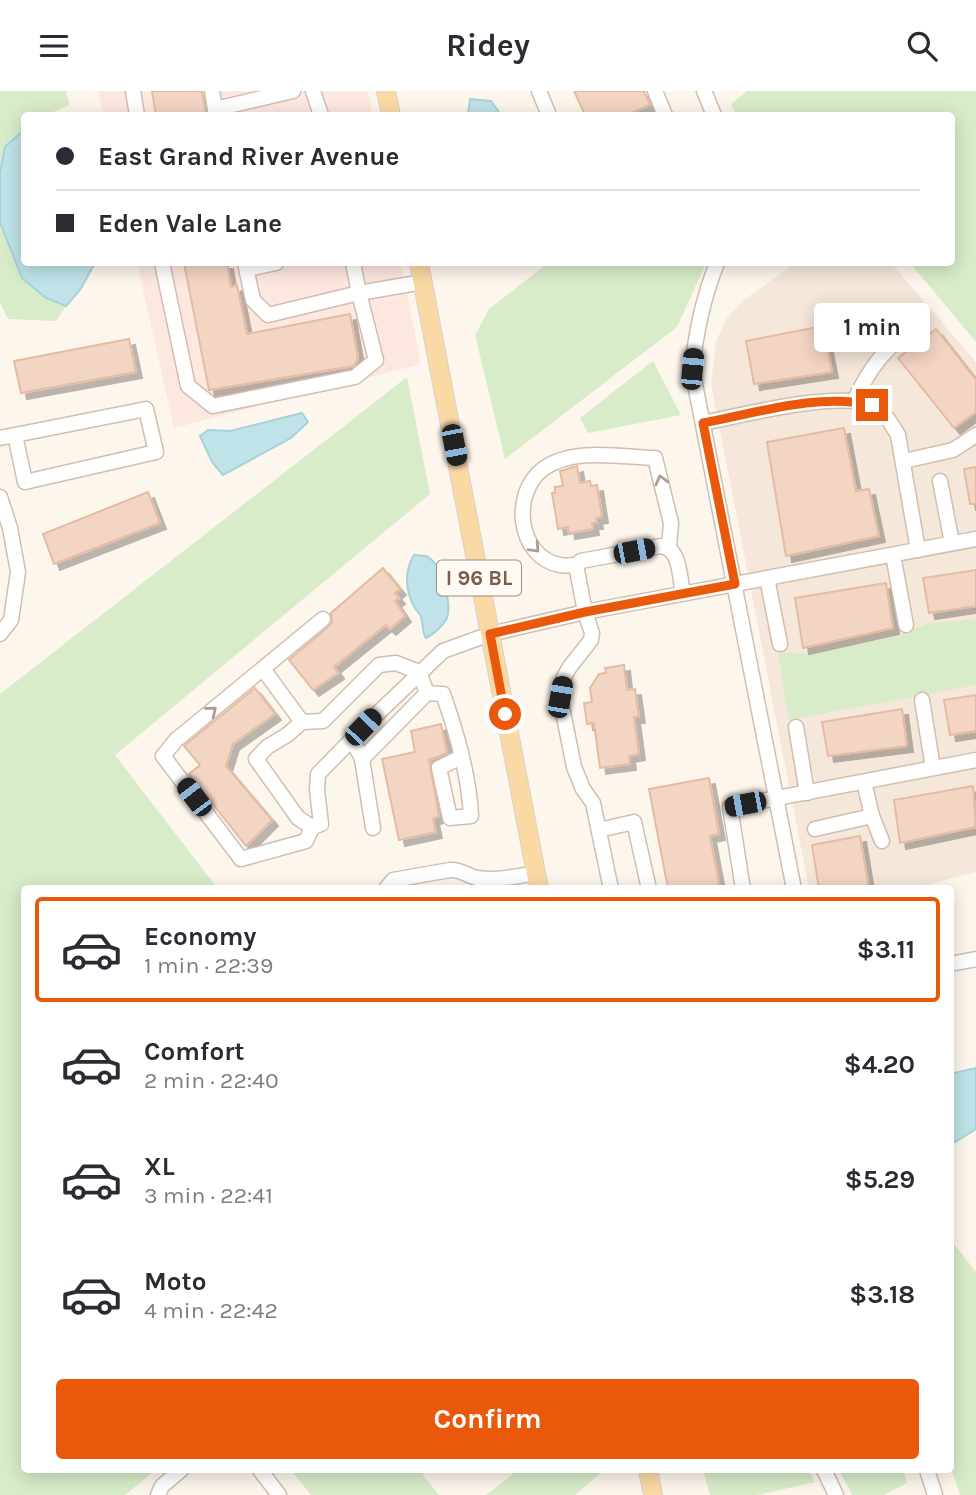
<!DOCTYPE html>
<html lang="en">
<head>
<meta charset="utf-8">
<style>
	body { margin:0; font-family:Karla,sans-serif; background:#f7f7f7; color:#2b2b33; height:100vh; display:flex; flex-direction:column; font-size:26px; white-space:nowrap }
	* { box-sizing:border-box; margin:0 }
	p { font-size:23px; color:#7c7c81 }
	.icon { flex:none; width:38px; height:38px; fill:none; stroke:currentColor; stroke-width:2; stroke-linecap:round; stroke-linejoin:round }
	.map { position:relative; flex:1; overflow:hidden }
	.panel { position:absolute; left:21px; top:794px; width:933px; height:588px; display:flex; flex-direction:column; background:#fff; border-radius:7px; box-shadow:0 4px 18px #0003 }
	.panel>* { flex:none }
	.top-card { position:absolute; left:21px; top:21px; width:934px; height:154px; border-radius:7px; box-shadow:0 4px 18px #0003; display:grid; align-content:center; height:154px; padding:0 35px; background:#fff }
	.end { position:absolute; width:32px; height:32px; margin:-16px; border:9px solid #ea580c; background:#fff; box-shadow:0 0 0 4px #fff }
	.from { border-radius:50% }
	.bubble { position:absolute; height:49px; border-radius:7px; background:#fff; box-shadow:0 4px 18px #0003; font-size:23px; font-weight:700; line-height:49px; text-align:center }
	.car { position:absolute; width:21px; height:42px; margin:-21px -10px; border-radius:9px; box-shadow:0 0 5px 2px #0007; background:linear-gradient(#222 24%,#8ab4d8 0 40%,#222 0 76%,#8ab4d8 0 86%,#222 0) }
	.top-card b { display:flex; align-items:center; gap:24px; height:66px; font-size:26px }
	.top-card b+b { border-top:2px solid #e1e1e2 }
	.top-card i { width:18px; height:18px; background:#2b2b33 }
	ul { padding:12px 0 0; list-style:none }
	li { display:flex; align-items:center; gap:21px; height:105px; margin:0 14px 10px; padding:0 21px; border:4px solid transparent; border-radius:7px }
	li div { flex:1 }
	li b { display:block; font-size:26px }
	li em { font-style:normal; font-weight:700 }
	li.active { border-color:#ea580c }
	li>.icon { width:63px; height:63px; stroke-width:1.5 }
	.primary-button { display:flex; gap:14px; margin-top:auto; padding:14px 35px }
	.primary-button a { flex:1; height:80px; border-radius:7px; background:#ea580c; color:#fff; font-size:28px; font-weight:700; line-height:80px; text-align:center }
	header { display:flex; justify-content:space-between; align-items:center; height:91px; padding:0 35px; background:#fff; font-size:32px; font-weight:700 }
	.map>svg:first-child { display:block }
	.residential { fill:#f5e8da }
	.commercial { fill:#fde8e0 }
	.green { fill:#d8ecc9 }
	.water { fill:#bfe3e8; stroke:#a5d3da; stroke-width:2 }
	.building { fill:#f3d5c3; stroke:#e6bba3; stroke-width:2; filter:url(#shadow) }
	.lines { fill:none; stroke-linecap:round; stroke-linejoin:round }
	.minor-casing { stroke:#d1beb0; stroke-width:17 }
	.major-casing { stroke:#dad1cd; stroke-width:20 }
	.minor { stroke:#fff; stroke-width:14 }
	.major { stroke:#fbd9a5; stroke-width:18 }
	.oneway { stroke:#af9d94 }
	.route { stroke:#ea580c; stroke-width:9 }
	.labels { text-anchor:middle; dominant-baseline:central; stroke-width:6; stroke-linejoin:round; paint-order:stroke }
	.shield { fill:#fffaf3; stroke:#a28b7f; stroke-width:2 }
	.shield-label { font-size:21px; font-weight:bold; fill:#7a5c4d }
</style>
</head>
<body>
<header><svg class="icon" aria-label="menu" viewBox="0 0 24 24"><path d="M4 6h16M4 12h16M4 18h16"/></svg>Ridey<svg class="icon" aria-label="search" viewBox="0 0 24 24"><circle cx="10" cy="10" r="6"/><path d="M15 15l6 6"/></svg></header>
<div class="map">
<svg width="976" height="1404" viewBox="0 0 976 1404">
	<defs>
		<filter id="shadow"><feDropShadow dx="6" dy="6" stdDeviation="0" flood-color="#0004"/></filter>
	</defs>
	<rect width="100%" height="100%" fill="#fdf6ec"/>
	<polygon class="residential" points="795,172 891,172 976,271 976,781 909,798 809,798 711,293 716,250 727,227 744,209"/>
	<g class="commercial">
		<polygon points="98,0 368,0 373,24 104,24"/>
		<polygon points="137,172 401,172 421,273 174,337"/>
	</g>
	<g class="green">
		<polygon points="0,0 66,0 70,14 46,24 24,24 24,39 5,56 0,82"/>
		<polygon points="747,0 976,0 976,251 910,172 952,172 952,24 736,24 731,13"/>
		<path d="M0 131C17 177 18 195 66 215L56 230 8 228 0 212Z"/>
		<polygon points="548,172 706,172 677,236 505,368 475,244 489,218"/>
		<polygon points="653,270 681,324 588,342 580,327"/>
		<polygon points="407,286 430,403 115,664 218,798 24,798 24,1379 156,1379 125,1404 0,1404 0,603"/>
		<polygon points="976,528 976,594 789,629 778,561 811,563 892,546 927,533"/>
		<polygon points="950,1148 976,1181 976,1404 960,1404 950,1374"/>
		<polygon points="291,1379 419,1379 439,1404 311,1404"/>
		<polygon points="518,1379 604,1379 575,1404 486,1404"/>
		<polygon points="703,1379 809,1379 815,1391 757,1404 710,1404"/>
		<polygon points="839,1379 903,1379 907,1392 884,1404 852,1404"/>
	</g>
	<g class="water">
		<polygon points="470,8 491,10 501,24 468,24"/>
		<polygon points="24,39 24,172 95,172 80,199 66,215 46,207 22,187 0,131 0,82 5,56"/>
		<polygon points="302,322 308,331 291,347 223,384 212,371 200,345 208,339 230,340"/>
		<path d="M414 464C415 464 425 465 426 465 441 471 452 512 447 527 443 535 434 543 426 547 421 539 424 534 421 526 420 522 416 520 415 517 405 500 404 480 414 464Z"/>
		<polygon points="976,977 976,1038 950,1054 950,983"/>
	</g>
	<g class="building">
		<polygon points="152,0 202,0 206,24 156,24"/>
		<polygon points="574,0 644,0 650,14 626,24 585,24"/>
		<polygon points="184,172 227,172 231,196 237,194 247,243 350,223 358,267 354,275 209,299"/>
		<polygon points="823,235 832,281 754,293 746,250"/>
		<polygon points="936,238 976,289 976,321 954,337 898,267"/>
		<polygon points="129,248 136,281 21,302 14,270"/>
		<polygon points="844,337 856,400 869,398 879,445 786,465 767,351"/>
		<polygon points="577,375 580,392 590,390 591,395 597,394 602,426 596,427 597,432 592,432 593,438 569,442 568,436 558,438 552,402 555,402 555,396 563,395 560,380"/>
		<polygon points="976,376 976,413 970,413 964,378"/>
		<polygon points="148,401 160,432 54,473 43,443"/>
		<polygon points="383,477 400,498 395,502 399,507 395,510 405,525 390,538 386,534 334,576 338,582 313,599 289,569 329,535 332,531 331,522"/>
		<polygon points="976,479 976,515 929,522 923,487"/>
		<polygon points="886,492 893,537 803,557 795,507"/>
		<polygon points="624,574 627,599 635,598 639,626 634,626 639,663 629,665 630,673 600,677 594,632 587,633 584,612 592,611 590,597 599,583 606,582 605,577"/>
		<polygon points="255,597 275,623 233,653 226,675 272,729 246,755 189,683 200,674 184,655"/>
		<polygon points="976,604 976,640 950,644 944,609"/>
		<polygon points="902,618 907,655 828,665 822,631"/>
		<polygon points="441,633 447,662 429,669 439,725 433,728 436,741 399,749 382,668 415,661 411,640"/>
		<polygon points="709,687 719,743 710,745 720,798 668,798 649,698"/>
		<polygon points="973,695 976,736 900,752 894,709"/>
		<polygon points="860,745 869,798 819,798 812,754"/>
	</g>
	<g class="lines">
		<defs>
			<g id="minor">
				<polyline points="133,0 137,24"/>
				<polyline points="212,0 216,24"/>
				<polyline points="313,0 321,24"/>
				<polyline points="539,0 549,24"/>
				<polyline points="655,0 665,24"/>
				<polyline points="704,0 714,24"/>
				<polyline points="215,18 293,0"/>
				<polyline points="162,172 188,295 213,315 355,286 376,269 359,202 268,224 253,209 245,172"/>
				<polyline points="353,172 359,202 423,191"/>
				<path d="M717 172C703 207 696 240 692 278L794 798"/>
				<polyline points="247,178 276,172"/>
				<path d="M854 310C872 272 884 261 914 233"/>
				<path d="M703 332C743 324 832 301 869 313 882 317 891 332 898 344L918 459"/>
				<polyline points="0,347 15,344 136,320 146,318 156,361 25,391 15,344"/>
				<polyline points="904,370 953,359 976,344"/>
				<polyline points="940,390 952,452"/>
				<polyline points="0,406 10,437 18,481 11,529 0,543"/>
				<polyline points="893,464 906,534"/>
				<path d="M576 474C571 474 565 475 560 474 517 466 511 402 543 378 572 356 621 366 655 367L671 432 669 456"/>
				<polyline points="767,487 780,553"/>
				<polyline points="263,578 302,631"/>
				<path d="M427 602 443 603C457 642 469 684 471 725L450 727 439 677 461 666"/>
				<polyline points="922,609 933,677"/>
				<polyline points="796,636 807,702"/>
				<polyline points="352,648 362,668 373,737"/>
				<polyline points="362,668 427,602 419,581 396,572 379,574 323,630 302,631 287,644 267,656 256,668 298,727 312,736 321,733 317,699 318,683 376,624 443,560 490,543 585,521 976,448"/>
				<polyline points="872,725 882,750"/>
				<polyline points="312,736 306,750 241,768 163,665 176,649 323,528"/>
				<polyline points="815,738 872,725 864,691"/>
				<polyline points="599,739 634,731 649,798"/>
				<path d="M386 798 393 789 450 779C461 778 467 785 477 787 497 790 517 785 536 782"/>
				<path d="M611 798 593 712 583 698 574 676 560 606 563 588 569 577 591 549 592 542 585 521 576 474 581 470 661 455C681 458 679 485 683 502"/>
				<polyline points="743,798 730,716 976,669"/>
				<polyline points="950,873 976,868"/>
				<polyline points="260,1379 279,1404"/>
				<polyline points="824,1379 836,1404"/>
				<polyline points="927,1379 935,1404"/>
				<polyline points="158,1404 162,1395 181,1379"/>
			</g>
			<g id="major">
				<polyline points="386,0 391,24"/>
				<polyline points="419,172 539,798"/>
				<polyline points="648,1379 653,1404"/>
			</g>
		</defs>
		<use href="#minor" class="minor-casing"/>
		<use href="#major" class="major-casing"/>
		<use href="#minor" class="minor"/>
		<use href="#major" class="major"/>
	</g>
	<defs><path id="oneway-chevron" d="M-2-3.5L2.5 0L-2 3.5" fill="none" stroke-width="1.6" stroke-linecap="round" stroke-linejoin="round" transform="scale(1.75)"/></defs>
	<g class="oneway">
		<use href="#oneway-chevron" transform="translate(661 389) rotate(-104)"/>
		<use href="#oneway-chevron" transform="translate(535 457) rotate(47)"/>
		<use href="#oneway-chevron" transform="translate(212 620) rotate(-39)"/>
	</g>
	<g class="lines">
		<path class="route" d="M505 623 490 543 585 521 735 493 703 332C757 322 817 302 872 314"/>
	</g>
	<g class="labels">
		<rect class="shield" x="437" y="469.5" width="84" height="35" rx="5"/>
		<g class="shield-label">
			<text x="479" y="487">I 96 BL</text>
		</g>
	</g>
</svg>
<i class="end from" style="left:505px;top:623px"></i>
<i class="end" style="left:872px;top:314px"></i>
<div class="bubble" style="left:814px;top:212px;width:116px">1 min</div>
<i class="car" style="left:692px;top:278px;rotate:5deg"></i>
<i class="car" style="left:454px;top:354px;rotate:169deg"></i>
<i class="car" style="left:634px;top:460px;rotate:79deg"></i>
<i class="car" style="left:560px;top:606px;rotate:10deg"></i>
<i class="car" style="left:363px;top:636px;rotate:44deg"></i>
<i class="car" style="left:194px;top:706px;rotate:323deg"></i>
<i class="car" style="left:745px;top:713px;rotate:259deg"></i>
<div class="top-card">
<b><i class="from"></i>East Grand River Avenue</b>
<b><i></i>Eden Vale Lane</b>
</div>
<section class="panel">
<ul>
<li class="active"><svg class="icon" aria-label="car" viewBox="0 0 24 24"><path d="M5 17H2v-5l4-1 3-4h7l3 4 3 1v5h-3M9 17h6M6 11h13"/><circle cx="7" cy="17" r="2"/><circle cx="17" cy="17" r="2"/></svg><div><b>Economy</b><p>1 min · 22:39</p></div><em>$3.11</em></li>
<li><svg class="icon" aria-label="car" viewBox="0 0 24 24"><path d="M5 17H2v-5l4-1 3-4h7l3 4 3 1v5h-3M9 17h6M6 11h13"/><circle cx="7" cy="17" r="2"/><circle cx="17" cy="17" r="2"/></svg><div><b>Comfort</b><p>2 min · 22:40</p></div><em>$4.20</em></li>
<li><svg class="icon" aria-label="car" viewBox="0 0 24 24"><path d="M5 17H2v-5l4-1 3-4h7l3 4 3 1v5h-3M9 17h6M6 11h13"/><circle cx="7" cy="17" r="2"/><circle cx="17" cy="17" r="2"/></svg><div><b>XL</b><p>3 min · 22:41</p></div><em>$5.29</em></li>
<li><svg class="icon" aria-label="car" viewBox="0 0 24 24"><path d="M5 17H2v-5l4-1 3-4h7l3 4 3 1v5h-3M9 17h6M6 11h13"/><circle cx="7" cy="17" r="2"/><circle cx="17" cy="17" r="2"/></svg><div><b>Moto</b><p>4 min · 22:42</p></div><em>$3.18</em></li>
</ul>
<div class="primary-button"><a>Confirm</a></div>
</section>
</div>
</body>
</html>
